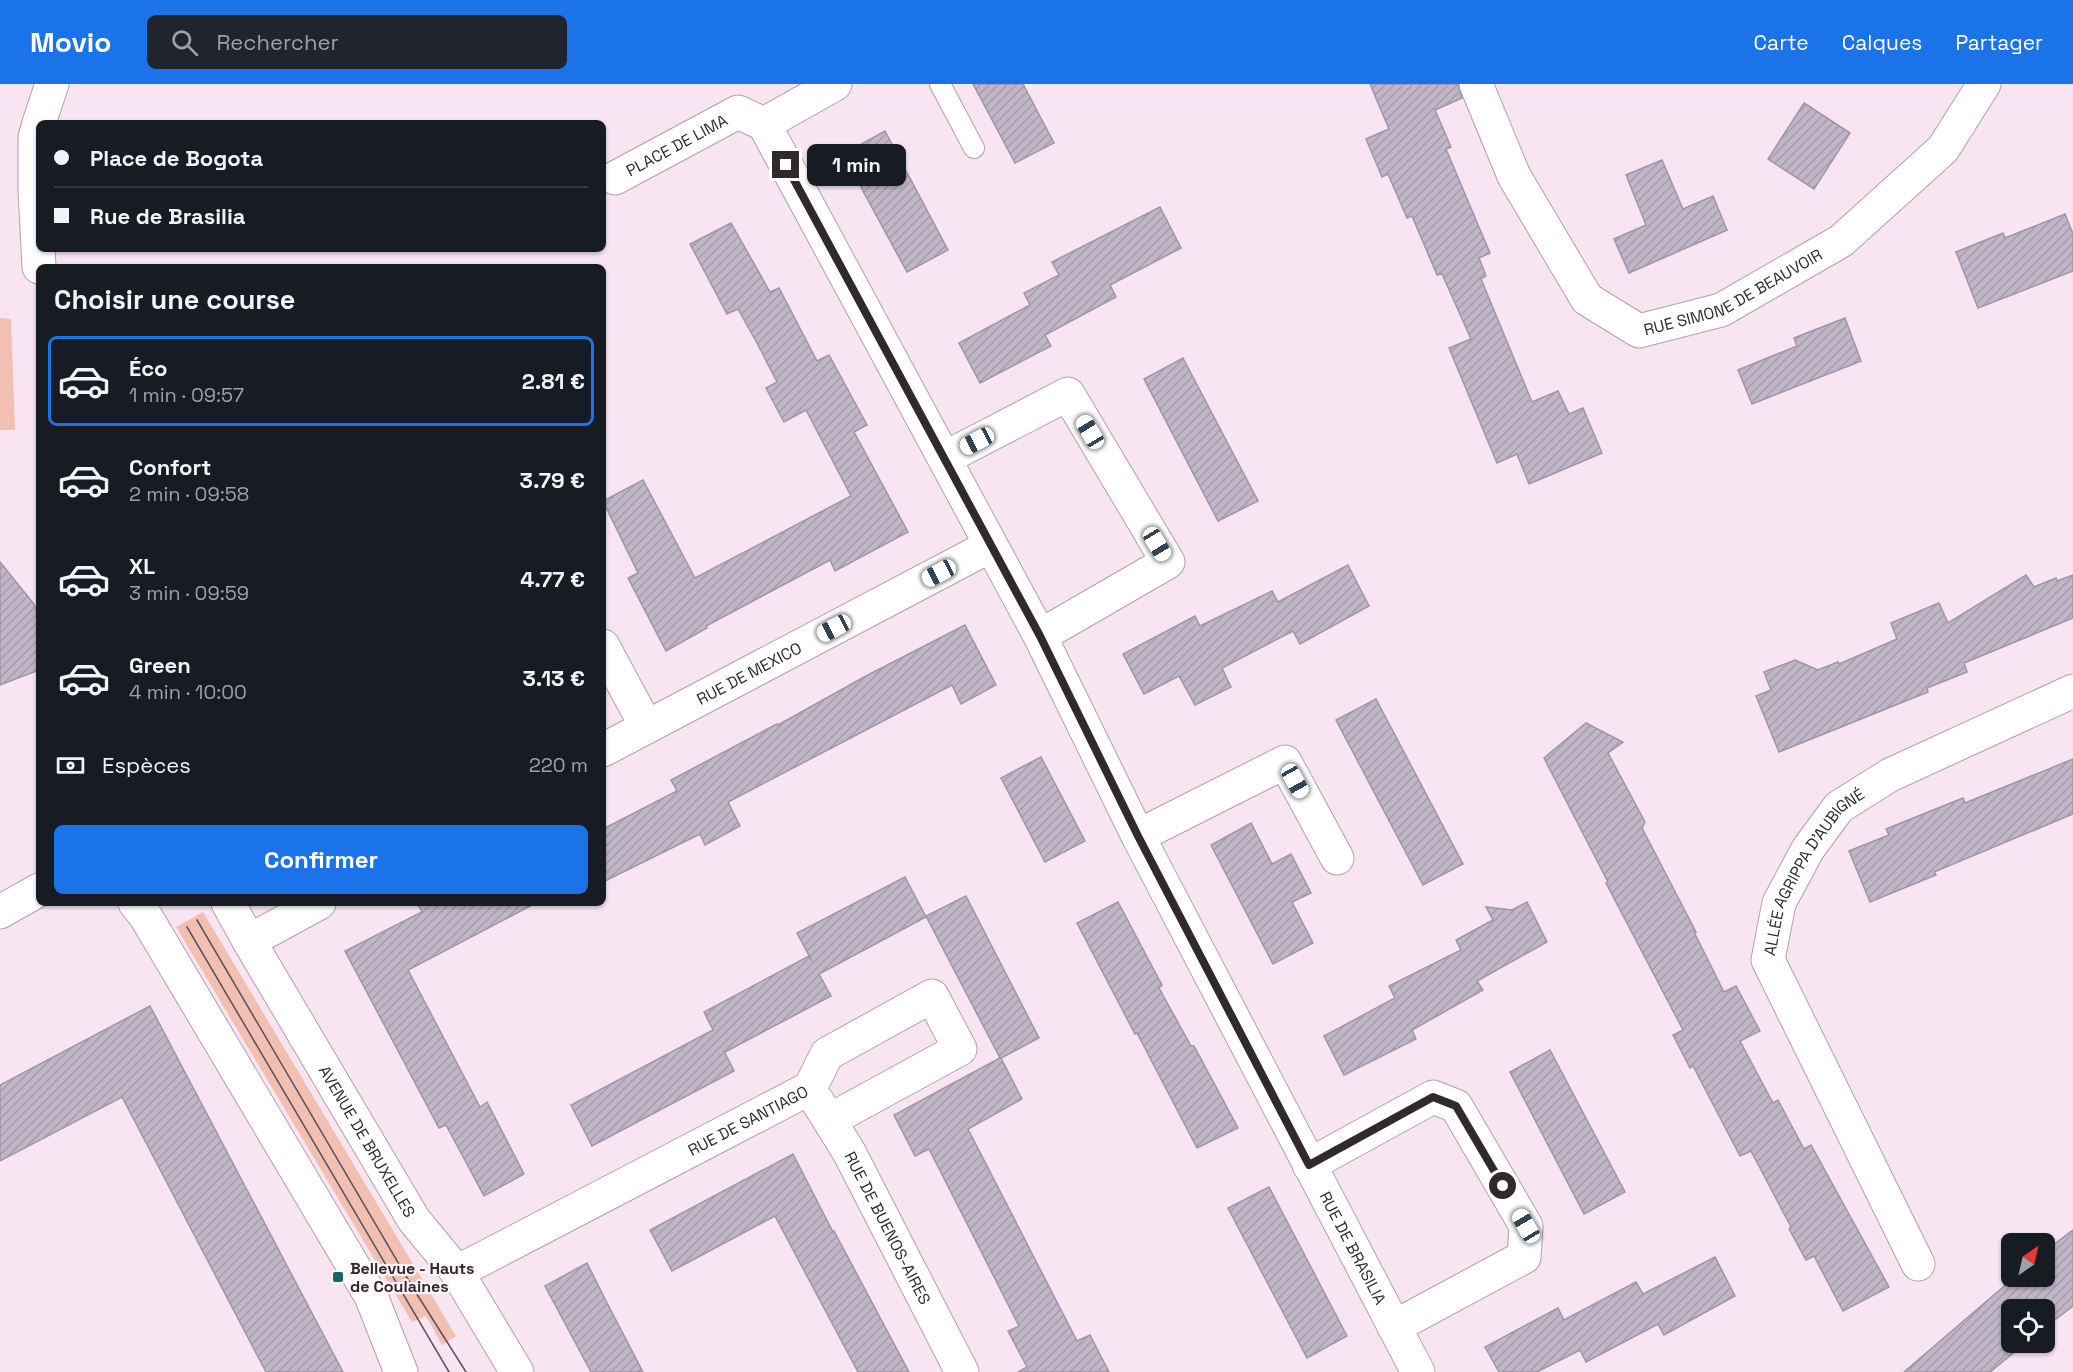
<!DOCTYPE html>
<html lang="fr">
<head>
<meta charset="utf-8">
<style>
	body { margin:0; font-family:"Space Grotesk",sans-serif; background:#20242c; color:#f1f3f6; height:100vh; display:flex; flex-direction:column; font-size:22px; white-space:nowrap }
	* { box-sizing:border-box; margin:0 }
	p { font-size:20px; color:#9ea1a6 }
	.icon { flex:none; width:33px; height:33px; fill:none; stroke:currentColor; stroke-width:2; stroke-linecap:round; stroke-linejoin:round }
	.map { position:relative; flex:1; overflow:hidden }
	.panel { position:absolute; left:36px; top:180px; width:570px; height:642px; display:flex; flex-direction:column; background:#171b24; border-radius:9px; box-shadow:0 2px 4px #0004 }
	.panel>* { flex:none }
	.banner { position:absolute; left:36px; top:36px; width:570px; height:132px; border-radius:9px; box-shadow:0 2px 4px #0004; display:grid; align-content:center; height:132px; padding:0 18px; background:#171b24 }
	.needle { width:39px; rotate:34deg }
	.fabs { position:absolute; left:2001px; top:1149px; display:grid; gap:12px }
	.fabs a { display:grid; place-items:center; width:54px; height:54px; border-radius:9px; background:#171b24; box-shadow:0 2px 4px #0004; font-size:30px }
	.end { position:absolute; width:27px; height:27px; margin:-14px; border:8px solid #31292e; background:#fff; box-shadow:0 0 0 3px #fff }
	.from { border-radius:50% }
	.bubble { position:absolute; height:42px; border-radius:9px; background:#171b24; box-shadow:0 2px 4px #0004; font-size:20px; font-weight:600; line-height:42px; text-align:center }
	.car { position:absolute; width:18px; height:36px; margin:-18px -9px; border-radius:8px; box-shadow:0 0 4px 2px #0007; background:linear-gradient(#fff 24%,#345 0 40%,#fff 0 76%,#345 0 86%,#fff 0) }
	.banner b { display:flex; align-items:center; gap:21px; height:57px; font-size:22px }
	.banner b+b { border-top:2px solid #363941 }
	.banner i { width:15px; height:15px; background:#f1f3f6 }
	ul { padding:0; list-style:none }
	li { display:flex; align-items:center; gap:18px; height:90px; margin:0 12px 9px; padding:0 6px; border:3px solid transparent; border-radius:9px }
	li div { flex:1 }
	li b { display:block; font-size:22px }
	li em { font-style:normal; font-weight:600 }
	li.selected { border-color:#1a73e8 }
	li>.icon { width:54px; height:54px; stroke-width:1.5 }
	h2 { padding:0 18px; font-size:27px; line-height:72px }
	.pay { display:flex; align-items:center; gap:15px; height:66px; padding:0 18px; font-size:22px }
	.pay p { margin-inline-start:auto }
	.primary-button { display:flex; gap:12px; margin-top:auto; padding:12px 18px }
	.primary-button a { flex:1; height:69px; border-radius:9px; background:#1a73e8; color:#fff; font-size:24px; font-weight:600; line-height:69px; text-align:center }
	header { display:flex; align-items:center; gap:36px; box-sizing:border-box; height:84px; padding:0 30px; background:#1a73e8; color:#fff }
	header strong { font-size:28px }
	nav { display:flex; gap:33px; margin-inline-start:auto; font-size:21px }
	.search { width:420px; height:54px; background:#20242c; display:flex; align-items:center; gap:15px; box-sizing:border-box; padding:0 21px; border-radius:9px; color:#9ea1a6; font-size:22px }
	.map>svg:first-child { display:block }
	.green { fill:#f2bfb3 }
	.building { fill:url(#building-hatch); stroke:#9f95a6; stroke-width:1.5 }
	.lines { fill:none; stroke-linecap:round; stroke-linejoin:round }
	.service-casing { stroke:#b2a0ac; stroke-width:22 }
	.minor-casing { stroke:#b2a0ac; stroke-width:35 }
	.service { stroke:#fff; stroke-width:20 }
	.minor { stroke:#fff; stroke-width:33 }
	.tram { stroke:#5b5057; stroke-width:1.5 }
	.route { stroke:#31292e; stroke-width:8 }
	.poi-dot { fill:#166568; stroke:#fef6fb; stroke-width:2 }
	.labels { text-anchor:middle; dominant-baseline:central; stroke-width:4.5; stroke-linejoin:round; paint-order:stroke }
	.street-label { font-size:16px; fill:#31292e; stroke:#fef6fb }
	.poi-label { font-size:16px; font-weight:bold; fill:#31292e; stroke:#fef6fb; text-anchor:start }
</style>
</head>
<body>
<header>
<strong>Movio</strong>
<div class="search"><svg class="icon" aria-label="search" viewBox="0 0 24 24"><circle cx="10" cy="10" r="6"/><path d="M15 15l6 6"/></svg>Rechercher</div>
<nav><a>Carte</a><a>Calques</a><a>Partager</a></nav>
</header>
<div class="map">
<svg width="2073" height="1288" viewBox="0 0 2073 1288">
	<defs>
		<pattern id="building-hatch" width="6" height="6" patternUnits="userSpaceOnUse" patternTransform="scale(1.5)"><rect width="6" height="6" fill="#c0b6c8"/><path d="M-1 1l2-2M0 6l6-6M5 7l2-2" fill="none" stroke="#a59cac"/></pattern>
	</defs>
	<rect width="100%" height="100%" fill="#f9e5f2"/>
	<g class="green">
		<polygon points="0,234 11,235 15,346 0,346"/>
		<polygon points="203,828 456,1252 442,1261 426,1232 412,1238 176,843"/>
	</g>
	<g class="building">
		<polygon points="973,0 1023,0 1054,59 1015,79"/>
		<polygon points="1370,0 1458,0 1462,14 1435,26 1451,63 1446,65 1490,169 1479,174 1486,192 1481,195 1532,318 1558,307 1569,330 1583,324 1602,369 1529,400 1517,370 1497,379 1449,264 1471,255 1442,190 1437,191 1412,132 1407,134 1388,90 1382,93 1366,55 1389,45"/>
		<polygon points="1804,19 1850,49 1814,105 1768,75"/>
		<polygon points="885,47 948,166 907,188 864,109 845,69"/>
		<polygon points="1662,76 1683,125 1713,112 1727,146 1629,189 1614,155 1646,141 1626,91"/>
		<polygon points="1160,123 1181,164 1110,201 1116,213 1045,251 1051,262 980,299 959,259 1030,221 1024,209 1059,191 1052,178"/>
		<polygon points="2065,130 2073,150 2073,187 1978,224 1956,168 2003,149 2005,154"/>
		<polygon points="731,139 770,208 779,204 817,277 829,271 867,341 854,348 908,448 835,487 830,476 706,542 707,544 666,567 628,494 638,489 603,417 643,396 695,494 851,412 806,326 784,338 766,304 777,298 758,261 738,225 727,230 690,160"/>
		<polygon points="1845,234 1861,277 1752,320 1738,286 1797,262 1794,254"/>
		<polygon points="1183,274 1258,417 1218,437 1144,295"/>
		<polygon points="0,478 34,520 39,535 39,586 0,601"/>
		<polygon points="1348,481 1369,522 1300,560 1293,547 1222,584 1231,603 1195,621 1179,592 1144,610 1123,570 1195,532 1200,542 1272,507 1278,518"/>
		<polygon points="2026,491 2034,503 2056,494 2057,497 2073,491 2073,534 1964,579 1967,588 1927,604 1928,608 1779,668 1756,612 1771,606 1764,588 1795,576 1818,586 1838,578 1839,580 1897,555 1891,539 1939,519 1948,539"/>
		<polygon points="965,541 996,601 961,620 952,601 728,718 740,742 705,761 700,750 603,798 603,745 677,707 671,696 777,640 778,641 866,592"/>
		<polygon points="1376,615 1463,780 1423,801 1336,636"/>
		<polygon points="1586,639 1623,658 1608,669 1645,738 1642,744 1696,848 1694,848 1724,908 1736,902 1760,947 1740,957 1773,1019 1778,1016 1804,1065 1811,1061 1889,1203 1843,1227 1814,1172 1806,1176 1789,1145 1791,1143 1751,1067 1740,1072 1693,982 1690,984 1673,951 1683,946 1606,799 1608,798 1544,674"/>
		<polygon points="1041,673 1085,757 1045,778 1001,694"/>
		<polygon points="2073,675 2073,730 1934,788 1936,791 1870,818 1849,767 1889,751 1886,745 1963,714 1965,719"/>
		<polygon points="1251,739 1272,780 1291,770 1311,809 1292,818 1313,859 1273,880 1211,761"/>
		<polygon points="905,793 926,833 819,890 831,912 725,968 724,967 734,987 592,1062 571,1021 713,946 704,928 809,872 812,877 797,849"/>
		<polygon points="966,812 1039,954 1001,974 1022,1015 968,1045 1077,1257 1090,1251 1109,1288 1018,1288 1027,1283 1008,1247 1019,1242 929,1065 915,1072 894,1031 1000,974 926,832"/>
		<polygon points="1118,818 1162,901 1159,904 1191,962 1194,962 1238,1044 1197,1064 1137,949 1135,950 1077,839"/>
		<polygon points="1527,818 1547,858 1477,897 1483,906 1412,946 1416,955 1344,991 1324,952 1395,914 1389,902 1461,866 1456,856 1493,836 1486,823 1512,826"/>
		<polygon points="417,819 536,819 408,886 480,1023 487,1018 524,1090 484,1112 446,1041 439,1044 345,867 422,828"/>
		<polygon points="150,922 343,1288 266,1288 122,1013 0,1077 0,1001"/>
		<polygon points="1550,966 1625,1108 1584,1130 1510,988"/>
		<polygon points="793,1070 833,1148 834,1147 909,1288 858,1288 775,1132 672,1187 650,1146"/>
		<polygon points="1269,1103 1347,1252 1307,1274 1228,1124"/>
		<polygon points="2073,1146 2073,1222 2044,1244 2044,1226 2012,1226 2012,1258 2027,1258 1990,1288 1904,1288 2016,1192 2044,1192 2044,1168"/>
		<polygon points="1715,1173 1735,1212 1664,1251 1658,1240 1586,1278 1580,1266 1537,1288 1499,1288 1485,1263 1558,1224 1564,1236 1636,1198 1643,1210"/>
		<polygon points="587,1179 605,1215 643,1288 591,1288 545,1202"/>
	</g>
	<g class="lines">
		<defs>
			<polyline id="service" points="940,0 974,64"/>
			<g id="minor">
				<path id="s1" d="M1476 0 1514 92 1587 215 1639 247 1721 226 1841 157 1943 65 1984 0"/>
				<polyline points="39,39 52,0"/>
				<polyline points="39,40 35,53 35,108 39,183"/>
				<path id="s2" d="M764 40 1040 552 1138 752 1418 1288"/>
				<path id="s3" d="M615 94 738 28 764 40 835 0"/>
				<polyline points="945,374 1068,310 1168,478 1040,552"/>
				<polyline points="603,562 646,642"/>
				<path id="s4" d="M603 666 990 462"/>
				<polyline points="1138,752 1285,678 1337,774"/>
				<polyline points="135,819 146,833 371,1212 401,1288"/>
				<path id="s5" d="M228 819 249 857 414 1136 457 1188 517 1288"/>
				<polyline points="0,828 39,806"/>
				<polyline points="249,857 319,819"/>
				<path id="s6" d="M818 1018 849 1068 962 1288"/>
				<polyline points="1309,1081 1433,1013 1456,1022 1526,1142 1524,1173 1394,1243"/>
				<path id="s7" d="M1918 1180 1768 876 1779 819 1808 765 1839 723 1890 691 2073 607"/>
				<path id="s8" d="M457 1188 810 1004 827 970 932 912 960 965 830 1036"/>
			</g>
		</defs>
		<use href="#service" class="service-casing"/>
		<use href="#minor" class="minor-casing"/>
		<use href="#service" class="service"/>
		<use href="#minor" class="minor"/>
		<g class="tram">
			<polyline points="197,836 413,1204 466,1288"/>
			<polyline points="187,843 449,1288"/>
		</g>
	</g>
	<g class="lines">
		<polyline class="route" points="786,81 1040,552 1138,752 1309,1081 1433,1013 1456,1022 1503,1102"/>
	</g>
	<rect class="poi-dot" x="332" y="1187" width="12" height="12" rx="3"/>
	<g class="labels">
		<g class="street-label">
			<text stroke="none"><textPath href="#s3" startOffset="70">PLACE DE LIMA</textPath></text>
			<text stroke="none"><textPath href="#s1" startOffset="406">RUE SIMONE DE BEAUVOIR</textPath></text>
			<text stroke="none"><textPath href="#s4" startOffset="165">RUE DE MEXICO</textPath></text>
			<text stroke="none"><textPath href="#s7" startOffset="441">ALLÉE AGRIPPA D'AUBIGNÉ</textPath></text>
			<text stroke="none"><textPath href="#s8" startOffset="328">RUE DE SANTIAGO</textPath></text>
			<text stroke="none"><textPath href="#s5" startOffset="276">AVENUE DE BRUXELLES</textPath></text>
			<text stroke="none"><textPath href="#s6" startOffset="144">RUE DE BUENOS-AIRES</textPath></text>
			<text stroke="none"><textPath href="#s2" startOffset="1269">RUE DE BRASILIA</textPath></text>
		</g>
		<g class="poi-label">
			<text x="350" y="1184">Bellevue - Hauts<tspan x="350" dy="18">de Coulaines</tspan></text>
		</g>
	</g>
</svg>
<div class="fabs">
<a><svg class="needle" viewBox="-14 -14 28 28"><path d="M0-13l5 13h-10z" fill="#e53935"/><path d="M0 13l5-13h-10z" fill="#9ea1a6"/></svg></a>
<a><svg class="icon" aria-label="locate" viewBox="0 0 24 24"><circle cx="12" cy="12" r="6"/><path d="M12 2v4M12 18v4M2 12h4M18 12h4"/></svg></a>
</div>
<i class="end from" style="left:1503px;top:1102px"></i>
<i class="end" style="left:786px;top:81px"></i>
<div class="bubble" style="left:807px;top:60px;width:99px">1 min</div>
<i class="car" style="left:1090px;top:348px;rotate:329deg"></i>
<i class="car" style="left:977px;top:357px;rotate:242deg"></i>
<i class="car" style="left:1157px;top:460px;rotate:149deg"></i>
<i class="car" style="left:939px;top:489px;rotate:242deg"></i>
<i class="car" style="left:834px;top:544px;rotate:242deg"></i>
<i class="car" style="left:1295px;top:697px;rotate:151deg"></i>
<i class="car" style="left:1526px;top:1142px;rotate:330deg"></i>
<div class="banner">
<b><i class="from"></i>Place de Bogota</b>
<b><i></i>Rue de Brasilia</b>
</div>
<section class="panel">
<h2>Choisir une course</h2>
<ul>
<li class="selected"><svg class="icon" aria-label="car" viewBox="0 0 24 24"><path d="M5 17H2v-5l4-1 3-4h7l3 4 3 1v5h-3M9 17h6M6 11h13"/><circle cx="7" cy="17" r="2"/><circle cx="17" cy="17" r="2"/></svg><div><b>Éco</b><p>1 min · 09:57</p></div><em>2.81 €</em></li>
<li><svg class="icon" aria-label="car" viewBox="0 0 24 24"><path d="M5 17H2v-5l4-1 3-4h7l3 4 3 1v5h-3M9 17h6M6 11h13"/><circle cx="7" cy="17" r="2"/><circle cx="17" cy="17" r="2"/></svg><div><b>Confort</b><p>2 min · 09:58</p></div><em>3.79 €</em></li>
<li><svg class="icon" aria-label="car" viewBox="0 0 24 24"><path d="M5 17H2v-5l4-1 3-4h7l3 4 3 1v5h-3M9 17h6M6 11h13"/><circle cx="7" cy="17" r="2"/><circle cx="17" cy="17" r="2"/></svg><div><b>XL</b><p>3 min · 09:59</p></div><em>4.77 €</em></li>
<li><svg class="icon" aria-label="car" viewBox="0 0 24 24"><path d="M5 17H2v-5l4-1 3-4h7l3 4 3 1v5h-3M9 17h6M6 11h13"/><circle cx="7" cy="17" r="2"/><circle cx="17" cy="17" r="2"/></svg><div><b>Green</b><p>4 min · 10:00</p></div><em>3.13 €</em></li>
</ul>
<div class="pay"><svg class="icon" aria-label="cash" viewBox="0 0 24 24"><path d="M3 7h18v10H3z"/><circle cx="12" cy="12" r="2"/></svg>Espèces<p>220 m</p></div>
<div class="primary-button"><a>Confirmer</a></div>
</section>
</div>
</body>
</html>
